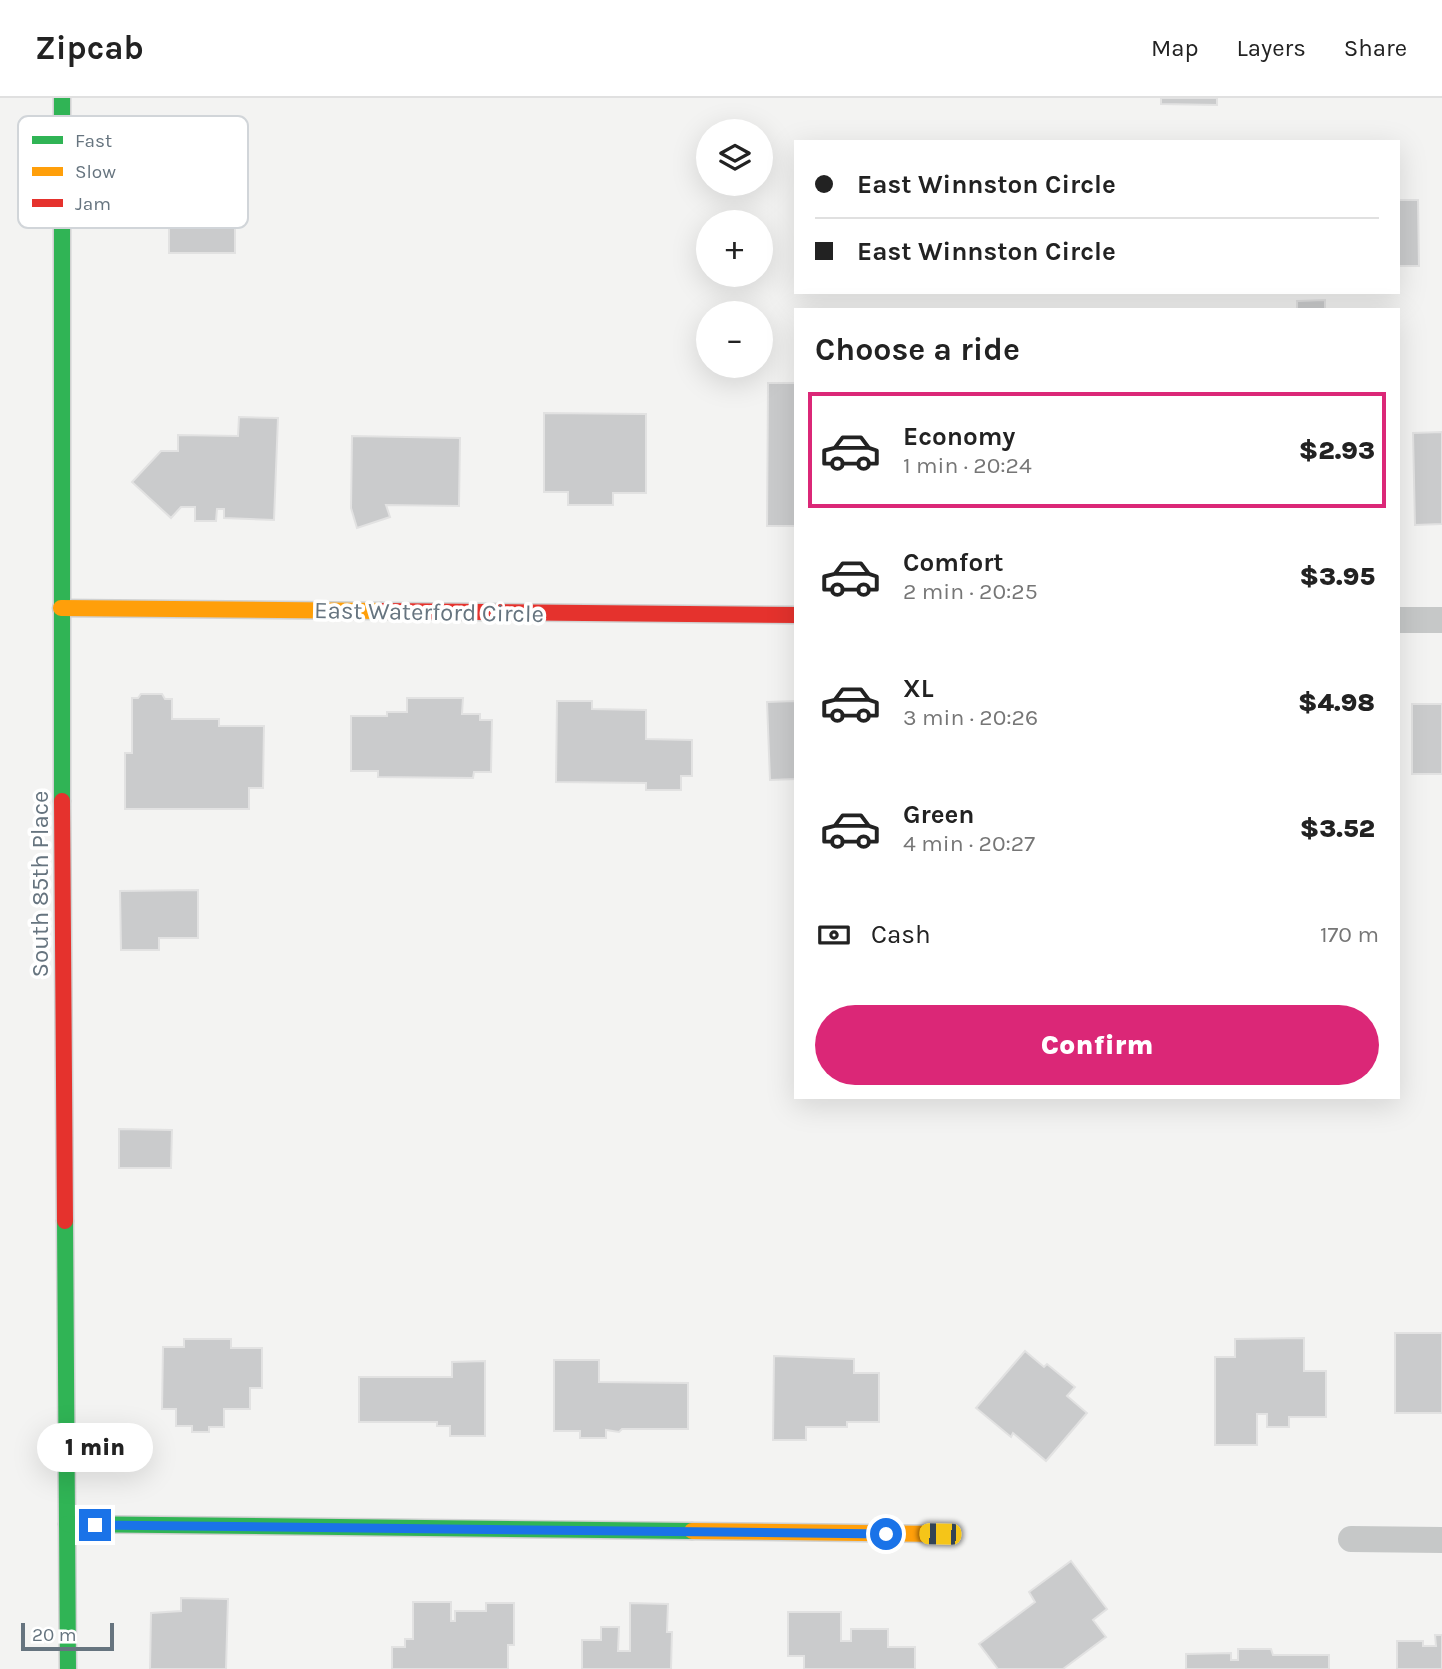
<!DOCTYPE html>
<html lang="en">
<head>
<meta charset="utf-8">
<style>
	body { margin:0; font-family:Karla,sans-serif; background:#f6f6f6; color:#222; height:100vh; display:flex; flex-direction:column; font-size:26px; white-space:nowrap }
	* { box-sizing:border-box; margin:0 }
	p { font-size:23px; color:#767676 }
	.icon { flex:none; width:38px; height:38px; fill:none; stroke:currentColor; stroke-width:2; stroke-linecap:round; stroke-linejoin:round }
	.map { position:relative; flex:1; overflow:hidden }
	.drawer { position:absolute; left:794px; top:210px; width:606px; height:791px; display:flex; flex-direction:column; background:#fff; border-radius:0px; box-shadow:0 7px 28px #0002 }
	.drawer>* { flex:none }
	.top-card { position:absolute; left:794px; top:42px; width:606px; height:154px; border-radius:0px; box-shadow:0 7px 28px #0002; display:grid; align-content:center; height:154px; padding:0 21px; background:#fff }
	.tools { position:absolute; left:696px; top:21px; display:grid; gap:14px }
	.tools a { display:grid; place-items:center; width:77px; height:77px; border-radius:50%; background:#fff; box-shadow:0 7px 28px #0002; font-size:35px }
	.scale { position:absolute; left:21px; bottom:18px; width:93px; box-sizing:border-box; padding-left:7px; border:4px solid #66747f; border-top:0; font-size:19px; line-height:24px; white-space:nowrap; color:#66747f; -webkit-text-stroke:5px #fff; paint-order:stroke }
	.end { position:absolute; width:32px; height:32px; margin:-16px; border:9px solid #1a73e8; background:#fff; box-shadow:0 0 0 4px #fff }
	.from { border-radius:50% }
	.bubble { position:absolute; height:49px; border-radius:24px; background:#fff; box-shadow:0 7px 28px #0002; font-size:23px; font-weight:800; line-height:49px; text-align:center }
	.car { position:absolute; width:21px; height:42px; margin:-21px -10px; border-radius:9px; box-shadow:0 0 5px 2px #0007; background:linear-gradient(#f5c518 24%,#345 0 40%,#f5c518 0 76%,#345 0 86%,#f5c518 0) }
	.top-card b { display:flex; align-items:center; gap:24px; height:66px; font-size:26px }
	.top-card b+b { border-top:2px solid #e0e0e0 }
	.top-card i { width:18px; height:18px; background:#222 }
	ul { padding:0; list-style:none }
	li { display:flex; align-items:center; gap:21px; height:116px; margin:0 14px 10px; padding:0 7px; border:4px solid transparent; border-radius:0px }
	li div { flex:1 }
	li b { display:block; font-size:26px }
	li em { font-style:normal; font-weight:800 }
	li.current { border-color:#db2777 }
	li>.icon { width:63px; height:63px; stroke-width:1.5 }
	h2 { padding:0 21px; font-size:32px; line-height:84px }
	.pay { display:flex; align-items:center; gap:18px; height:77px; padding:0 21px; font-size:26px }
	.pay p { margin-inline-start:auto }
	.cta { display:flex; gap:14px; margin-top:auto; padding:14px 21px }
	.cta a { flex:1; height:80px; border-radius:42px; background:#db2777; color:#fff; font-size:28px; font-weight:800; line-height:80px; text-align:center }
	header { display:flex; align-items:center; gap:42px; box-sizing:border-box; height:98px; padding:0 35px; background:#fff; border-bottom:2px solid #e0e0e0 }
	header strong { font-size:33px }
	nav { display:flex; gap:38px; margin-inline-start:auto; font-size:24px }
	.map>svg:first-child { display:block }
	.building { fill:#cacbcc; stroke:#e2e2e2; stroke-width:2 }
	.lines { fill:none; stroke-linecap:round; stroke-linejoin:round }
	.fast-casing { stroke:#d0d1d1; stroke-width:19 }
	.slow-casing { stroke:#d0d1d1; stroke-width:19 }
	.jam-casing { stroke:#d0d1d1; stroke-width:19 }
	.street { stroke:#c6c8c8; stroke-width:26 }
	.fast { stroke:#30b455; stroke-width:16 }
	.slow { stroke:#ff9f0a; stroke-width:16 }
	.jam { stroke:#e5322d; stroke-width:16 }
	.route { stroke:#1a73e8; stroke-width:9 }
	.labels { text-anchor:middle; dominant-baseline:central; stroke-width:7; stroke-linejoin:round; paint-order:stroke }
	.street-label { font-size:24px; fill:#66747f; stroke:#fff }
	.key { fill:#fff; stroke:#d1d5d9; stroke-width:2 }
	.key-label { font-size:19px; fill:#66747f }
</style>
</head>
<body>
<header>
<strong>Zipcab</strong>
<nav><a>Map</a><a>Layers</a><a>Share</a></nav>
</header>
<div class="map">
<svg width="1442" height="1571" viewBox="0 0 1442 1571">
	<rect width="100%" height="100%" fill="#f3f3f2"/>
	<g class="building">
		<polygon points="1161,0 1217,0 1217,7 1161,6"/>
		<rect x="169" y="83" width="66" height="72"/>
		<polygon points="1398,102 1418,102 1419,168 1398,168"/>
		<polygon points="1325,202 1325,212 1297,212 1297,203"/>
		<polygon points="768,285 796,285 796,428 767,428"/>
		<polygon points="544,315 646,316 646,395 613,395 613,407 568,407 568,394 544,394"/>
		<polygon points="239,319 278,320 274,422 224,420 224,411 217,411 216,423 195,423 195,409 181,409 171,420 132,384 161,353 178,353 178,337 238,338"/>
		<polygon points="1442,334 1442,426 1415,427 1413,335"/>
		<polygon points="352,338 460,340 459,408 386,407 390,419 357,430 351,410"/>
		<polygon points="141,596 162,596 165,601 172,601 172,621 219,621 219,628 264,628 263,690 249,690 249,711 125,711 125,655 132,655 132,600 138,600"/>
		<polygon points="407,600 463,600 462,616 480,616 480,622 492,622 491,674 474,674 473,680 378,679 378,673 351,673 351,618 387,618 387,614 407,614"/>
		<polygon points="557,603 592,603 592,611 646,612 646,641 692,642 692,678 681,678 681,692 646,692 646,685 556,684"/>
		<polygon points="796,603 796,681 770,682 767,604"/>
		<rect x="1412" y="606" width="30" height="70"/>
		<polygon points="198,792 198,840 159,840 159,852 121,852 120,793"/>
		<polygon points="119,1031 172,1032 171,1070 119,1070"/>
		<rect x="1395" y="1235" width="47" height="80"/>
		<polygon points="1304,1240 1304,1273 1326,1273 1326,1319 1289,1319 1289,1329 1267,1329 1267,1316 1257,1316 1257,1347 1215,1347 1215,1259 1235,1259 1235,1241"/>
		<polygon points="184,1241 231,1241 231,1250 262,1250 262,1290 250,1290 250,1311 224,1311 224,1329 209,1329 209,1334 192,1334 192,1328 176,1328 176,1311 162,1311 163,1249 184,1249"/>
		<polygon points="1025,1253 1044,1269 1047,1266 1075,1289 1067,1298 1087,1315 1046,1363 1013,1335 1011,1339 976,1310"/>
		<polygon points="774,1258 854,1261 854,1275 879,1275 879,1324 847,1324 847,1329 806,1329 806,1342 773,1342"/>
		<polygon points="554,1262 599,1262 599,1284 688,1285 688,1331 622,1331 619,1334 606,1332 606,1340 580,1340 580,1333 554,1333"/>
		<polygon points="485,1263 485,1338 450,1338 450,1328 437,1328 437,1324 359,1324 359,1279 452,1279 452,1264"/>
		<polygon points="1071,1463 1107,1511 1093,1522 1106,1539 1063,1571 998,1571 979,1546 1035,1504 1029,1494"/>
		<polygon points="181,1500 228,1501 226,1571 150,1571 151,1515 181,1513"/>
		<polygon points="413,1504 451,1504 451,1523 455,1523 455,1513 486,1513 486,1505 514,1505 514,1547 508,1547 508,1571 392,1571 392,1549 405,1549 405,1541 413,1541"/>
		<polygon points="630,1505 668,1506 667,1534 672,1534 671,1571 582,1571 582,1542 601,1542 601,1529 619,1529 618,1553 630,1553"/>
		<polygon points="788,1514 841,1514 841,1543 851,1543 851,1531 888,1531 888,1549 915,1549 915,1571 804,1571 804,1558 788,1558"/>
		<polygon points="1435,1537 1442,1537 1442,1571 1397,1571 1397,1543 1423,1543 1423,1548 1436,1548"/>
		<polygon points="1238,1551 1271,1551 1273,1557 1329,1557 1329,1571 1186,1571 1186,1556 1231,1555 1231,1562 1238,1562"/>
	</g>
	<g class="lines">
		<defs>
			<g id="fast">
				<polyline points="62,0 62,703"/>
				<polyline points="65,1123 68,1571"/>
				<polyline points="67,1426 692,1433"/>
			</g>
			<g id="slow">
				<polyline points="61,510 381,513"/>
				<polyline points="692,1433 940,1436"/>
			</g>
			<g id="jam">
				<polyline points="381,513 796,517"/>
				<polyline points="62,703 65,1123"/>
			</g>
		</defs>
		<use href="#fast" class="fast-casing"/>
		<use href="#slow" class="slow-casing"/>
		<use href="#jam" class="jam-casing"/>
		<g class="street">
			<polyline points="1398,522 1442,522"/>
			<polyline points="1351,1441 1442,1442"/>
		</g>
		<use href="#fast" class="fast"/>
		<use href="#slow" class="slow"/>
		<use href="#jam" class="jam"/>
	</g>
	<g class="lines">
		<polyline class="route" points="95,1427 886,1436"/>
	</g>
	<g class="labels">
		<g class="street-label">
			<text transform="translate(429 514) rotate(1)">East Waterford Circle</text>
			<text transform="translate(40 786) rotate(-90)">South 85th Place</text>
		</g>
	</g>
	<rect x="18" y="18" width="230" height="112" rx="10" class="key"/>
	<rect x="32" y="38" width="31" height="8" fill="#30b455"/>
	<rect x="32" y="69" width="31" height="9" fill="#ff9f0a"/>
	<rect x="32" y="101" width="31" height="8" fill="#e5322d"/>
	<g class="key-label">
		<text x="75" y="49">Fast</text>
		<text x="75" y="80">Slow</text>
		<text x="75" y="112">Jam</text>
	</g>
</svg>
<div class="tools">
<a><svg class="icon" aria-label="layers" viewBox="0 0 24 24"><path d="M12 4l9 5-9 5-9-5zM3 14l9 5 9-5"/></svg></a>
<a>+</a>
<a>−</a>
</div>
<div class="scale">20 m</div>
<i class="end from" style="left:886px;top:1436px"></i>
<i class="end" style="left:95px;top:1427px"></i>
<div class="bubble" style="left:37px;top:1325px;width:116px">1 min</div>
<i class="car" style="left:940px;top:1436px;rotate:271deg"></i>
<div class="top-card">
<b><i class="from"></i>East Winnston Circle</b>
<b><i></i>East Winnston Circle</b>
</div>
<section class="drawer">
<h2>Choose a ride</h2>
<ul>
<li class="current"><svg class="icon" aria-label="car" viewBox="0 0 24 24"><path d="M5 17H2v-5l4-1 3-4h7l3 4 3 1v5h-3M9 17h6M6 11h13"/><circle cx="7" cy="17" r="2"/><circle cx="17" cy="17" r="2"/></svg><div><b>Economy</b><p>1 min · 20:24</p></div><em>$2.93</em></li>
<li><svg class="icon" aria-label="car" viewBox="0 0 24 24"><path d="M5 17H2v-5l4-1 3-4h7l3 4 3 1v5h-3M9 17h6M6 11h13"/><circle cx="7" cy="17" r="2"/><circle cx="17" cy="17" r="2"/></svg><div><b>Comfort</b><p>2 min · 20:25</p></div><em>$3.95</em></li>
<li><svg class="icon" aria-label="car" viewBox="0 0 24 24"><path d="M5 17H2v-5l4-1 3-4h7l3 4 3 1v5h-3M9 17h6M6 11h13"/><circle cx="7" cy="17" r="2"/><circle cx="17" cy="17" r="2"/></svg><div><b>XL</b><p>3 min · 20:26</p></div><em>$4.98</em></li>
<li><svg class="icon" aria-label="car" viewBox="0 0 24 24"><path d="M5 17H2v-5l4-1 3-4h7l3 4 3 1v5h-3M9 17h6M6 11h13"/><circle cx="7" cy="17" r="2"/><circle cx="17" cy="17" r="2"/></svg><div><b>Green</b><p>4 min · 20:27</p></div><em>$3.52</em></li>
</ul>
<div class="pay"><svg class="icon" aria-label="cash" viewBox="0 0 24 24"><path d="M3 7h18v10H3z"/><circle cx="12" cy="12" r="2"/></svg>Cash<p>170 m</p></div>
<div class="cta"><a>Confirm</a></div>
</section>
</div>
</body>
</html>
